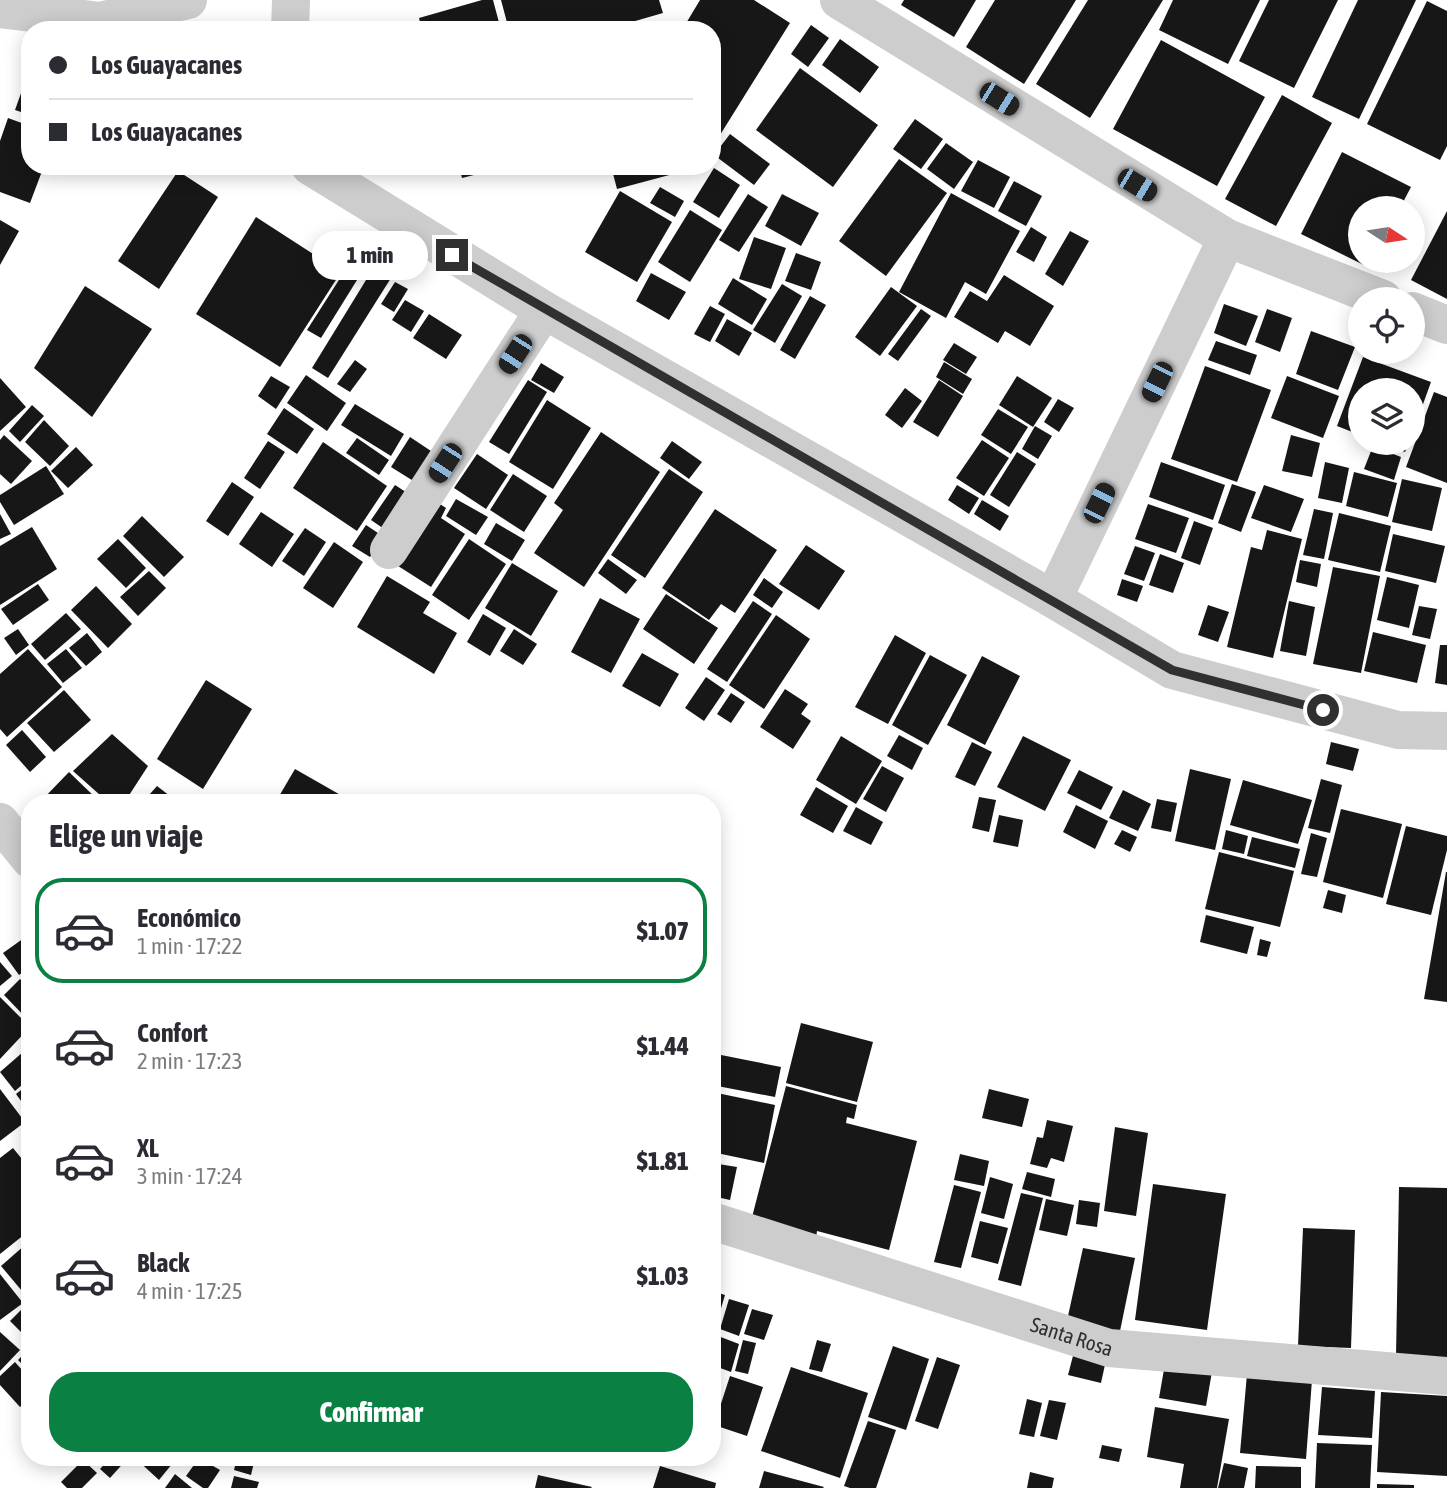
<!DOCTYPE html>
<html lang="es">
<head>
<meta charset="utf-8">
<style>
	body { margin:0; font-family:"Asap Condensed",sans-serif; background:#f7f7f7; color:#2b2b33; height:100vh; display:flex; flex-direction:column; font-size:26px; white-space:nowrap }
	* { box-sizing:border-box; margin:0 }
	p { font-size:23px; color:#7c7c81 }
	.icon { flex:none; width:38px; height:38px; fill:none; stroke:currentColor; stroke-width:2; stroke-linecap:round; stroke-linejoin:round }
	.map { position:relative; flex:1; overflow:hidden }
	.panel { position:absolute; left:21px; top:794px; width:700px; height:672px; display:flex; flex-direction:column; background:#fff; border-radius:28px; box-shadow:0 4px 18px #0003 }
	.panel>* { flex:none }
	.top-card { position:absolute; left:21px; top:21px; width:700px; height:154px; border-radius:28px; box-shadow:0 4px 18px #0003; display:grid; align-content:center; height:154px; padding:0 28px; background:#fff }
	.needle { width:46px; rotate:102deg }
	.fabs { position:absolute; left:1348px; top:196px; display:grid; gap:14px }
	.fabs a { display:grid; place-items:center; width:77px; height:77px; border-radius:50%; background:#fff; box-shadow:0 4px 18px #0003; font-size:35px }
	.end { position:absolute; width:32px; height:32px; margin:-16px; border:9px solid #303030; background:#fff; box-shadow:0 0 0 4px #fff }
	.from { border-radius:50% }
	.bubble { position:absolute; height:49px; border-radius:24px; background:#fff; box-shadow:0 4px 18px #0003; font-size:23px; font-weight:800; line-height:49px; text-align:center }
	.car { position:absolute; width:21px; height:42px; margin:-21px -10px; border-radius:9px; box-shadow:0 0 5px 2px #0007; background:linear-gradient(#222 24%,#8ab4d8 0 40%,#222 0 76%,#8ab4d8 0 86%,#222 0) }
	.top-card b { display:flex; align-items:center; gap:24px; height:66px; font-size:26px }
	.top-card b+b { border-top:2px solid #e1e1e2 }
	.top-card i { width:18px; height:18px; background:#2b2b33 }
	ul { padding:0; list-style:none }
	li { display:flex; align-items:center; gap:21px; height:105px; margin:0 14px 10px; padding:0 14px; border:4px solid transparent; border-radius:28px }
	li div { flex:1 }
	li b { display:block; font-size:26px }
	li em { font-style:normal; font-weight:800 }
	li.active { border-color:#0b8043 }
	li>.icon { width:63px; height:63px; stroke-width:1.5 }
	h2 { padding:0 28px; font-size:32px; line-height:84px }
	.cta { display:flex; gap:14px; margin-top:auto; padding:14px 28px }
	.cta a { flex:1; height:80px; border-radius:28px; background:#0b8043; color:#fff; font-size:28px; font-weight:800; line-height:80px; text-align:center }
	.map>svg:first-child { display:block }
	.building { fill:#171717 }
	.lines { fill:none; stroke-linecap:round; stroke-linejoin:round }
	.minor { stroke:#cdcdcd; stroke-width:38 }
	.route { stroke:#303030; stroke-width:9 }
	.labels { text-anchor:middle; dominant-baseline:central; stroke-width:7; stroke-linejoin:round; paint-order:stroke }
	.street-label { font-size:21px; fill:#303030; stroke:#fff }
</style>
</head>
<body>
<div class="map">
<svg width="1447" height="1488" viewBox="0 0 1447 1488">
	<rect width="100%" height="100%" fill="#fff"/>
	<g class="building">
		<polygon points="482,0 493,0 501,30 422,30 419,18"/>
		<polygon points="501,0 659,0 663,13 604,30 509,30"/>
		<polygon points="700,0 754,0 790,23 715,143 712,141 712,30 682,30"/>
		<polygon points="904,0 976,0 954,37 901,5"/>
		<polygon points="995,0 1076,0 1024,84 966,47"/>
		<polygon points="1088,0 1163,0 1090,118 1036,84"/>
		<polygon points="1173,0 1260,0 1228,64 1159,30"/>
		<polygon points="1269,0 1338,0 1294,88 1239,61"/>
		<polygon points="1358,0 1416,0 1359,119 1312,97"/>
		<polygon points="1427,1 1447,11 1447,146 1440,160 1367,124"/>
		<polygon points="811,25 829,38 808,67 791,54"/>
		<polygon points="840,39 879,67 860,93 822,65"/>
		<polygon points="1161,40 1265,97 1217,186 1113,129"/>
		<polygon points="800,68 878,125 833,187 756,130"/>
		<polygon points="25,82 30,84 30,115 15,110"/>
		<polygon points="1282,95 1332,123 1276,226 1225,199"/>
		<polygon points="8,118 30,126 30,166 44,166 30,203 0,192 0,141"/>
		<polygon points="915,119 943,139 921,169 893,149"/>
		<polygon points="730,134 770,164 754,185 714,155"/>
		<polygon points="946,143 973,162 954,189 927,169"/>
		<polygon points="1342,152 1411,187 1400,208 1360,208 1360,261 1374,261 1370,268 1301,234"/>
		<polygon points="899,159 947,193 886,276 839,241"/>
		<polygon points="978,160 1010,177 994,208 961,191"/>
		<polygon points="459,166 505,166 505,167 462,178"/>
		<polygon points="611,166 687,166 688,170 617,189"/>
		<polygon points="714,168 740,185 719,218 693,202"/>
		<polygon points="178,171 218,197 159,289 118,261"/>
		<polygon points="1014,181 1042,196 1026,226 998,211"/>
		<polygon points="660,187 684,201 675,217 650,203"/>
		<polygon points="620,191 672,222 637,282 585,252"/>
		<polygon points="951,193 1020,231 986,294 965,282 946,318 899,292"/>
		<polygon points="748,194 768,207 739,252 719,240"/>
		<polygon points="782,194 819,213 801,246 765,226"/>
		<polygon points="690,210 722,230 690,282 658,262"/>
		<polygon points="1447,211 1447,299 1411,280"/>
		<polygon points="256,217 341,272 280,367 196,314"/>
		<polygon points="0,220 19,231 0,265"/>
		<polygon points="1031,227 1047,237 1034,262 1016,252"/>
		<polygon points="1070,231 1089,241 1063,286 1045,274"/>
		<polygon points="754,237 786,248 771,289 739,279"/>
		<polygon points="796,253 821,262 811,290 785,281"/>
		<polygon points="374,267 391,278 328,378 312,368"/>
		<polygon points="344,272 357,280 321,338 307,330"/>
		<polygon points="651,273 686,292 669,320 636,301"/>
		<polygon points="1004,275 1054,306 1030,346 1005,331 998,343 954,317 970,291 987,301"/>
		<polygon points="733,278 767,299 752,325 718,304"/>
		<polygon points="395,282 408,289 394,312 381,304"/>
		<polygon points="782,284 802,296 775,343 753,330"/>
		<polygon points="85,286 152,329 92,417 34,368"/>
		<polygon points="891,287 917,306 880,356 855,337"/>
		<polygon points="810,296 826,305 795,359 780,350"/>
		<polygon points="405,300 424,311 411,332 392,320"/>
		<polygon points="1224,304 1258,316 1246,346 1214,333"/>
		<polygon points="710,306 725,314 710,342 694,334"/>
		<polygon points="921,309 931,316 898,361 888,354"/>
		<polygon points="1267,309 1292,318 1280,352 1255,342"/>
		<polygon points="429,314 462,335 446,359 413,338"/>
		<polygon points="727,319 752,333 739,356 715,341"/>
		<polygon points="1311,331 1355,347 1338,390 1296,374"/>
		<polygon points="1216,341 1257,355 1250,375 1208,360"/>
		<polygon points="954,343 977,357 966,374 943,360"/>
		<polygon points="1363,357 1431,382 1413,432 1412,390 1360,390 1360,435 1337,426"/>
		<polygon points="355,360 367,369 350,392 337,384"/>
		<polygon points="944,362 972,379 963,394 936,377"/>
		<polygon points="541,363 564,377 554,393 531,380"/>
		<polygon points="1205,366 1271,390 1237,482 1171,459"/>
		<polygon points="306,375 346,403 327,431 287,403"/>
		<polygon points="271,376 290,387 276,409 258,396"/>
		<polygon points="1017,376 1052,398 1033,427 999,405"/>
		<polygon points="1287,376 1339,396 1323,438 1271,418"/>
		<polygon points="0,378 26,407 0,431"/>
		<polygon points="528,380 547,392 509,454 489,442"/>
		<polygon points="939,380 963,396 938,437 913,422"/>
		<polygon points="905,388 922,401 902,428 885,415"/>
		<polygon points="1434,392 1447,397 1447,483 1406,467"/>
		<polygon points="1058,399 1074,408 1059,432 1044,422"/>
		<polygon points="547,400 591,428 553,489 509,462"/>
		<polygon points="355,404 404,434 391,456 341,425"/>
		<polygon points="32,405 44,416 20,442 9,431"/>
		<polygon points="284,408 314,429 297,454 267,434"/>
		<polygon points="998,409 1028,427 1011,454 981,435"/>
		<polygon points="44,420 69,446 50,466 25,442"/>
		<polygon points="1035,426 1052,436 1038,459 1022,449"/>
		<polygon points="601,432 660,472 584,587 534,553 563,510 554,503"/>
		<polygon points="4,435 32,461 11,484 0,474 0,440"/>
		<polygon points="1291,435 1320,443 1312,477 1282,471"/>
		<polygon points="410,437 434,453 415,482 391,467"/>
		<polygon points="357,438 389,460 379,475 346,453"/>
		<polygon points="982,440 1009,458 984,496 956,478"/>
		<polygon points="268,441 285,452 260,489 244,478"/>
		<polygon points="672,441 702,462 689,479 660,458"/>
		<polygon points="323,442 387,486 357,531 293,488"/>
		<polygon points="1381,443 1409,443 1405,452"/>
		<polygon points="1373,446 1401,457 1394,480 1364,469"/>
		<polygon points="76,447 93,465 68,488 51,471"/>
		<polygon points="1017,452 1036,464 1009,507 990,495"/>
		<polygon points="477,454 508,475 486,509 454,488"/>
		<polygon points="1161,462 1225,485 1213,520 1149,497"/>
		<polygon points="1325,462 1349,468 1342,503 1318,498"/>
		<polygon points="46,466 64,494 14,525 0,502 0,495"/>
		<polygon points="669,469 703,492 645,578 611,555"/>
		<polygon points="1354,472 1397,483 1388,517 1346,506"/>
		<polygon points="513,474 547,496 524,532 490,510"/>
		<polygon points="1402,479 1442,488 1432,531 1392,522"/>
		<polygon points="232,482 254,497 228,536 206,521"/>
		<polygon points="1232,484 1256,492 1241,532 1218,523"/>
		<polygon points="395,485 412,496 387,531 371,520"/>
		<polygon points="957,485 979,498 969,514 948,500"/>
		<polygon points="1264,485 1304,499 1291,532 1251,518"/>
		<polygon points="456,499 488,517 476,535 446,516"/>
		<polygon points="982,500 1009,516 1000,531 974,514"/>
		<polygon points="437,502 446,508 441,518 465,534 431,587 395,564"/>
		<polygon points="1148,504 1189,518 1176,553 1135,539"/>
		<polygon points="715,509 777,550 735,613 721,604 709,620 662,588"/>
		<polygon points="1314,509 1333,513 1324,559 1303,555"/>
		<polygon points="261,512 294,534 272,567 239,544"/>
		<polygon points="1339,513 1391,526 1380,572 1328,560"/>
		<polygon points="0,514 11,534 0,539"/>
		<polygon points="142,516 184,557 164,577 123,536"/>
		<polygon points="1194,521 1213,528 1200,565 1181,558"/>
		<polygon points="496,523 525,540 512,561 484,544"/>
		<polygon points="366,525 384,537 370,557 352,546"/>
		<polygon points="32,527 57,569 0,605 0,546"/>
		<polygon points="305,528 326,542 304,576 282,561"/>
		<polygon points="1267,530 1302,539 1273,658 1227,647 1251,547 1262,550"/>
		<polygon points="1393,534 1445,546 1436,583 1385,571"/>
		<polygon points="118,539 146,568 126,588 97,559"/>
		<polygon points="469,539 506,564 469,620 432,595"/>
		<polygon points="334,542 363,562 333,608 303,588"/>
		<polygon points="806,545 845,571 819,610 779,584"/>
		<polygon points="1135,546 1155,553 1144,581 1124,574"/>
		<polygon points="1160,554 1184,563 1173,593 1149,585"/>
		<polygon points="608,559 637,580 626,594 598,573"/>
		<polygon points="1300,560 1321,564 1317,587 1296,582"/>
		<polygon points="512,563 558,591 531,636 485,608"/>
		<polygon points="1333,567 1380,576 1361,673 1313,664"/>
		<polygon points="149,571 166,588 138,616 120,597"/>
		<polygon points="387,576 430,602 423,613 457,633 434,674 357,627"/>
		<polygon points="1387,577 1419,585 1409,628 1377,620"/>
		<polygon points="764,578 783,592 772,608 753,595"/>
		<polygon points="1122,579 1143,586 1137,602 1117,595"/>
		<polygon points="38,584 49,600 13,625 1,609"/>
		<polygon points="96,586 132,624 108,648 71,610"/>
		<polygon points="666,594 718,628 694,664 643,629"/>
		<polygon points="600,598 640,619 611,673 571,652"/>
		<polygon points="753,601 772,614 727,682 707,669"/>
		<polygon points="1289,601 1315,607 1306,656 1280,651"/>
		<polygon points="1208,605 1229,612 1218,642 1198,635"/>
		<polygon points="1419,606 1437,609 1430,639 1412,635"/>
		<polygon points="66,613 81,629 45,660 31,644"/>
		<polygon points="483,614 506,628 490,656 467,642"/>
		<polygon points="776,615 810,639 764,709 729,685"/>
		<polygon points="18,629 29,645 16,655 4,638"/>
		<polygon points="514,629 537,644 523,665 500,651"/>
		<polygon points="1373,632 1426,645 1417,683 1364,671"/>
		<polygon points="87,633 102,652 86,666 69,648"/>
		<polygon points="895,635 926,653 888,724 855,707"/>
		<polygon points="1440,645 1447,645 1447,685 1435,683"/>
		<polygon points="28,649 62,687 7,737 0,729 0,674"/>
		<polygon points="66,649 82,668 63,683 47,664"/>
		<polygon points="642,653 679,674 660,707 622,686"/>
		<polygon points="930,655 967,675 928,745 892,725"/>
		<polygon points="982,656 1020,676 985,745 947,725"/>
		<polygon points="706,677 725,690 704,721 685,708"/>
		<polygon points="206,680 252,709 203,789 157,759"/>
		<polygon points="785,689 808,704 801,714 811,721 793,749 760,727"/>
		<polygon points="64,690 91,720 54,752 27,723"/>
		<polygon points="731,693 745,702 731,723 717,714"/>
		<polygon points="22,730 46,757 30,772 6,745"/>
		<polygon points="112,734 148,766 124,803 109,803 73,771"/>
		<polygon points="899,735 923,748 912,770 887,756"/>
		<polygon points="841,736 882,761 856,804 816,780"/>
		<polygon points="1023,736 1071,760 1045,811 997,787"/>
		<polygon points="972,742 992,752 975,786 955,777"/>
		<polygon points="1331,742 1359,749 1353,771 1326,764"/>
		<polygon points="882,766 904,778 886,812 863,799"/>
		<polygon points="295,769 344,797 340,803 275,803"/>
		<polygon points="1190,769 1231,779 1215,850 1175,841"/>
		<polygon points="1079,770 1113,787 1101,810 1067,793"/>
		<polygon points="69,772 101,803 45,803 42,800"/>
		<polygon points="1321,779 1342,785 1330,833 1308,828"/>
		<polygon points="1243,780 1312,800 1298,844 1230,825"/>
		<polygon points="157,786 179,803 142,803"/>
		<polygon points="816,787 848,806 833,833 800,815"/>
		<polygon points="1123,790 1151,804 1138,831 1109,818"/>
		<polygon points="979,797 996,800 989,832 972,828"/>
		<polygon points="1157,799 1177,803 1171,832 1151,828"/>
		<polygon points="1076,805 1108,821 1095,849 1063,832"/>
		<polygon points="856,807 883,822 871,845 843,831"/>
		<polygon points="1341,809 1402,824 1383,898 1323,882"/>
		<polygon points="999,815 1023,820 1018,847 993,842"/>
		<polygon points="1406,826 1447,836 1447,850 1431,915 1386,904"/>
		<polygon points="1122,830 1137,837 1130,852 1114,844"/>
		<polygon points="1226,830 1248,836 1244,854 1222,849"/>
		<polygon points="1311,833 1327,838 1317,877 1301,874"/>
		<polygon points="1252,837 1300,849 1295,868 1247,856"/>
		<polygon points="1219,852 1294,871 1280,927 1205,909"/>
		<polygon points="1446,872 1447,872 1447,1002 1424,999"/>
		<polygon points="1328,890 1346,895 1342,913 1323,908"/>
		<polygon points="1206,915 1254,927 1247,954 1200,942"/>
		<polygon points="24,938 30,946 30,967 19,975 3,953"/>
		<polygon points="1260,939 1271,942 1267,957 1257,955"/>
		<polygon points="0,962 12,976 0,986"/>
		<polygon points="20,979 30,989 30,1022 4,995"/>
		<polygon points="0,997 30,1027 0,1059"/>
		<polygon points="801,1023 873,1042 857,1102 786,1083"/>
		<polygon points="30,1046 30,1078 15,1091 0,1072"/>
		<polygon points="716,1054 781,1067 775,1097 712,1085"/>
		<polygon points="30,1083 30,1108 27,1109 16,1094"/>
		<polygon points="786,1086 857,1105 854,1119 847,1117 846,1123 917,1141 889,1250 817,1231 816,1238 751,1221"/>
		<polygon points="0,1089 25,1122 0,1141"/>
		<polygon points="989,1089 1029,1099 1022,1127 982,1118"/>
		<polygon points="712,1092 775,1105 764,1163 712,1152"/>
		<polygon points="1047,1120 1073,1126 1064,1162 1051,1158 1047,1168 1030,1164 1037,1137 1043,1138"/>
		<polygon points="1115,1127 1148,1133 1136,1216 1104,1211"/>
		<polygon points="13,1148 30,1169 30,1230 0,1254 0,1158"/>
		<polygon points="960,1154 989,1161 984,1186 954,1180"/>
		<polygon points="712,1163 737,1167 730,1200 712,1196"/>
		<polygon points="1027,1172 1055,1179 1051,1197 1022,1189"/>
		<polygon points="990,1177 1013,1184 1004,1219 981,1213"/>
		<polygon points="1153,1184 1226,1194 1207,1330 1135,1320"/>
		<polygon points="954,1185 981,1192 961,1268 934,1262"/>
		<polygon points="1399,1187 1447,1188 1447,1358 1396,1357"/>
		<polygon points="1021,1193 1043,1198 1021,1286 998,1280"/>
		<polygon points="1046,1199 1074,1205 1067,1236 1039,1230"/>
		<polygon points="1079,1200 1100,1203 1097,1227 1076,1224"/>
		<polygon points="980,1221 1008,1228 998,1264 971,1257"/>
		<polygon points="1303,1228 1355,1230 1351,1348 1298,1346"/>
		<polygon points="25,1245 30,1251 30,1284 22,1291 1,1266"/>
		<polygon points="1083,1248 1135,1258 1119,1336 1066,1325"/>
		<polygon points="0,1274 23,1303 0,1320"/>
		<polygon points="712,1291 725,1295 713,1335 712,1335"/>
		<polygon points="729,1299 749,1305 739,1336 720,1329"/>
		<polygon points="30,1301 30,1337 28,1339 10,1321"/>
		<polygon points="752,1309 773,1315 764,1340 744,1334"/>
		<polygon points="0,1332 20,1350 0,1371"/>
		<polygon points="718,1336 739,1344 731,1372 712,1365"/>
		<polygon points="743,1340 756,1343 748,1374 735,1371"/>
		<polygon points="817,1340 831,1344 822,1372 809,1369"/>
		<polygon points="893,1346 929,1359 906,1430 868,1417"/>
		<polygon points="30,1348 30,1372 18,1360"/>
		<polygon points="1074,1352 1106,1360 1101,1383 1068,1375"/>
		<polygon points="937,1357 960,1365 938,1429 915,1421"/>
		<polygon points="1166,1358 1213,1366 1206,1406 1159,1398"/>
		<polygon points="15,1362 30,1379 30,1398 20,1407 0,1385 0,1376"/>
		<polygon points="791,1367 868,1393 840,1478 761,1451"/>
		<polygon points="1247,1374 1312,1380 1306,1459 1240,1453"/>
		<polygon points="730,1376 763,1387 747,1436 714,1425"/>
		<polygon points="1322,1387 1375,1391 1372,1438 1318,1435"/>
		<polygon points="1381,1392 1447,1396 1447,1476 1377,1472"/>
		<polygon points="1027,1399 1042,1403 1034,1437 1019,1434"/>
		<polygon points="1049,1400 1066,1403 1057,1440 1040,1436"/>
		<polygon points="1155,1407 1229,1419 1217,1488 1180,1488 1184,1464 1147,1457"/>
		<polygon points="868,1421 896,1430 876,1488 850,1488 844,1486"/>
		<polygon points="1317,1443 1372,1445 1370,1488 1315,1488"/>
		<polygon points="1102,1445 1122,1449 1119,1462 1099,1458"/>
		<polygon points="110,1458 128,1458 110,1478 100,1469"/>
		<polygon points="135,1458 165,1458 172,1464 159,1480"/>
		<polygon points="199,1458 220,1470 208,1488 203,1488 186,1476"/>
		<polygon points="237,1458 255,1458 251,1475 234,1470"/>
		<polygon points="83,1460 97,1473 82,1488 67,1488 61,1482"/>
		<polygon points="1224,1463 1248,1468 1244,1488 1218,1488"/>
		<polygon points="660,1466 716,1483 715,1488 653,1488"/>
		<polygon points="1256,1466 1301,1467 1301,1488 1255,1488"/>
		<polygon points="764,1471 824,1487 823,1488 759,1488"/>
		<polygon points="1030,1472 1054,1478 1052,1488 1027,1488"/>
		<polygon points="175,1474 192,1488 165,1488"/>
		<polygon points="538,1475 592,1487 591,1488 535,1488"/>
		<polygon points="234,1476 259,1482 257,1488 231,1488"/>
		<polygon points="1377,1484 1414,1485 1414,1488 1377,1488"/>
	</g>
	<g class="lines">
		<g class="minor">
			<polyline points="839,0 1227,238 1383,299"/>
			<polyline points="0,9 100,21 188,0"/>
			<polyline points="290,30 291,0"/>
			<polyline points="310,166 544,310 1053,599 1172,670 1398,730 1447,731"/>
			<polyline points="1412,311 1447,325"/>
			<polyline points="389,550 544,310"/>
			<polyline points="1053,599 1227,238"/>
			<polyline points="0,822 30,859"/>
			<path id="s1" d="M712 1221 1109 1348 1447 1376"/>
		</g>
	</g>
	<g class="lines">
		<polyline class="route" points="452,255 1172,670 1323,710"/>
	</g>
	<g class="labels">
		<g class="street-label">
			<text stroke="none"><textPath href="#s1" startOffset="378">Santa Rosa</textPath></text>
		</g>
	</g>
</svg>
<div class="fabs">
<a><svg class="needle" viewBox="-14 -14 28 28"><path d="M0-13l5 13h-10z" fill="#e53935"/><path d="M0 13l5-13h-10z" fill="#7c7c81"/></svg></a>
<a><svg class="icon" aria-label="locate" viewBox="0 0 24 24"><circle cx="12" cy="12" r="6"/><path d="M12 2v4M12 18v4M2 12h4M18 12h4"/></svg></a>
<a><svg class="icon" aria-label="layers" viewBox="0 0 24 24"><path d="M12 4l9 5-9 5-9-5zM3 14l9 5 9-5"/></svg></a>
</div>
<i class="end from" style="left:1323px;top:710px"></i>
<i class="end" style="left:452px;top:255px"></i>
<div class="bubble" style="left:312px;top:231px;width:116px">1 min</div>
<i class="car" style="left:999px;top:99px;rotate:122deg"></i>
<i class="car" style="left:1137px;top:185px;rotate:121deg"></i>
<i class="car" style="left:515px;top:354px;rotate:213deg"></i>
<i class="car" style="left:1157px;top:382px;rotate:206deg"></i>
<i class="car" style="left:445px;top:463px;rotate:213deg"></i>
<i class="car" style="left:1099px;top:503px;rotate:26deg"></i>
<div class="top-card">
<b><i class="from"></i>Los Guayacanes</b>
<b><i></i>Los Guayacanes</b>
</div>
<section class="panel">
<h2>Elige un viaje</h2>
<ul>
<li class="active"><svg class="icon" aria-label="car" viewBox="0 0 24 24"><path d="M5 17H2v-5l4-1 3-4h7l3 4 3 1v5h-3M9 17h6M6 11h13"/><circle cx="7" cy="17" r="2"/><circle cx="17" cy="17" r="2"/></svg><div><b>Económico</b><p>1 min · 17:22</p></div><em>$1.07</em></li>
<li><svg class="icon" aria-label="car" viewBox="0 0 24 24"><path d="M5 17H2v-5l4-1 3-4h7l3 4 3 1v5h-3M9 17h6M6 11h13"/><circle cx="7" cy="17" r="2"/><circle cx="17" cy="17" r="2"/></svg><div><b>Confort</b><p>2 min · 17:23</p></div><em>$1.44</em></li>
<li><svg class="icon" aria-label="car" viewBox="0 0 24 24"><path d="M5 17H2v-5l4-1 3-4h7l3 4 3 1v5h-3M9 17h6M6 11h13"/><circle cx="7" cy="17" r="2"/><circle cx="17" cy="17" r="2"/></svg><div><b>XL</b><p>3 min · 17:24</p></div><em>$1.81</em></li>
<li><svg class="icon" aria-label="car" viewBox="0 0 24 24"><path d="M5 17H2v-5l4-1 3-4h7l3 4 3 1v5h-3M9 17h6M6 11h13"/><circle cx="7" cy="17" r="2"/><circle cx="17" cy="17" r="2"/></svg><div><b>Black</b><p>4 min · 17:25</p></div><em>$1.03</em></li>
</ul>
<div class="cta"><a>Confirmar</a></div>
</section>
</div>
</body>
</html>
